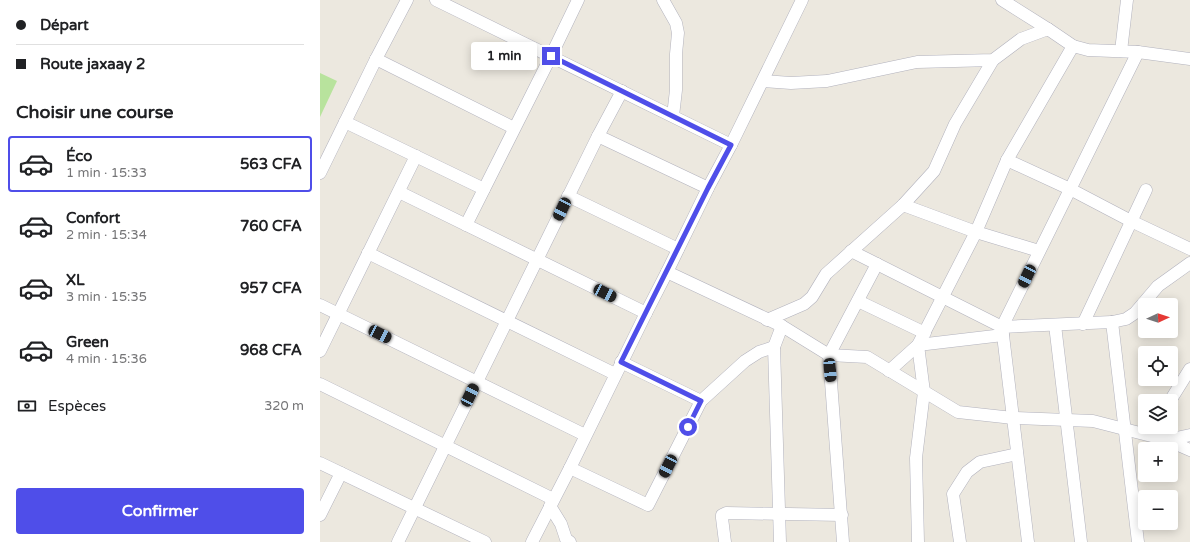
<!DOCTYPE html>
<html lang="fr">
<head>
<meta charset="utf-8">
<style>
	body { margin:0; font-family:"Varela Round",sans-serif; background:#f2f2f2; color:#202124; height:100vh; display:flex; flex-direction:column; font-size:15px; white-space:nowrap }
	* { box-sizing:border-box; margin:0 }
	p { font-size:13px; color:#757577 }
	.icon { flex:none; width:22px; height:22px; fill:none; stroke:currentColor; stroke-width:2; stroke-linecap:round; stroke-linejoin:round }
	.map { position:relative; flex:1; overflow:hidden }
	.sheet { display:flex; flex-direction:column; background:#fff; width:320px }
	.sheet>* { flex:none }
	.hud { display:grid; align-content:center; height:88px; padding:0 16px; background:#fff }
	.needle { width:26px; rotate:87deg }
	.buttons { position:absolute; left:818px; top:298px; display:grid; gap:8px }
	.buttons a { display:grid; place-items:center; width:40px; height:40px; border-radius:4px; background:#fff; box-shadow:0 2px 10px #0003; font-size:20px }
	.end { position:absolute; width:18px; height:18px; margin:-9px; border:5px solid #4f4ee9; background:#fff; box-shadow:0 0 0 2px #fff }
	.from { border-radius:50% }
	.bubble { position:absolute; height:28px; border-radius:4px; background:#fff; box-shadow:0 2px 10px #0003; font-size:13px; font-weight:700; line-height:28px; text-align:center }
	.car { position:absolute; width:12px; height:24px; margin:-12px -6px; border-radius:5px; box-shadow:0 0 3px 1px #0007; background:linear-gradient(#222 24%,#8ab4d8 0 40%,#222 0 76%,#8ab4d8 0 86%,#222 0) }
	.hud b { display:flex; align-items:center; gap:14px; height:38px; font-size:15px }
	.hud b+b { border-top:1px solid #e0e0e0 }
	.hud i { width:10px; height:10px; background:#202124 }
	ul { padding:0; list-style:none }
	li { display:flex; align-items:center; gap:12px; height:56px; margin:0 8px 6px; padding:0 8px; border:2px solid transparent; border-radius:4px }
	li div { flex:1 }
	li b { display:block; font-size:15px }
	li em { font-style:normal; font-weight:700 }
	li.current { border-color:#4f4ee9 }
	li>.icon { width:36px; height:36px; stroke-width:1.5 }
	h2 { padding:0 16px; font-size:18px; line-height:48px }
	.pay { display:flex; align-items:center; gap:10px; height:44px; padding:0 16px; font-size:15px }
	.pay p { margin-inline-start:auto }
	.primary-button { display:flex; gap:8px; margin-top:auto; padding:8px 16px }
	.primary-button a { flex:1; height:46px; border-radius:4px; background:#4f4ee9; color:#fff; font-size:16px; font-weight:700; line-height:46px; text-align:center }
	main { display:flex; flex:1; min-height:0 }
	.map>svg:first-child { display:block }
	.pitch { fill:#b8e39d }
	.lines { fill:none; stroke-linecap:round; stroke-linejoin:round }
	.minor-casing { stroke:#b2b2bd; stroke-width:13 }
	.minor { stroke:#fff; stroke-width:12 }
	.route { stroke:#4f4ee9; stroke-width:5 }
</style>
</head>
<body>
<main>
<section class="sheet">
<div class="hud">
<b><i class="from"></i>Départ</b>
<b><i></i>Route jaxaay 2</b>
</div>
<h2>Choisir une course</h2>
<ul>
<li class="current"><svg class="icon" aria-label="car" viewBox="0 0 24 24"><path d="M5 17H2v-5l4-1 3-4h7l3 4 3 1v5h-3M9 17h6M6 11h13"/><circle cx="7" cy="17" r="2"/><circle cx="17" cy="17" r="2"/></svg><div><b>Éco</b><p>1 min · 15:33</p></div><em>563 CFA</em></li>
<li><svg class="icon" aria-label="car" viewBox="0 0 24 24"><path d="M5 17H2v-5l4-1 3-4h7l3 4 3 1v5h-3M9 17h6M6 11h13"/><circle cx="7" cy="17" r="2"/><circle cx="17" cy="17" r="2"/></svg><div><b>Confort</b><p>2 min · 15:34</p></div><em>760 CFA</em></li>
<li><svg class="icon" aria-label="car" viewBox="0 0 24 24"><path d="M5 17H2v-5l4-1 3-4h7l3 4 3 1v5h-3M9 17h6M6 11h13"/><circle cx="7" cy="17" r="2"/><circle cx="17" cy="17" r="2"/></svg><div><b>XL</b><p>3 min · 15:35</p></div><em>957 CFA</em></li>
<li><svg class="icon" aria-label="car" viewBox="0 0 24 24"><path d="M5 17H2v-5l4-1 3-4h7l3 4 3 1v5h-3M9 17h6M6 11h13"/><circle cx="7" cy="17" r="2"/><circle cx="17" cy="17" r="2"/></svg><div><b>Green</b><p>4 min · 15:36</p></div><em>968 CFA</em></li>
</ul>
<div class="pay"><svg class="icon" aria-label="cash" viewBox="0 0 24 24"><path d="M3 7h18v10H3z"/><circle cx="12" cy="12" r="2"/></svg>Espèces<p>320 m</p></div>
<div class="primary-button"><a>Confirmer</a></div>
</section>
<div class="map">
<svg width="870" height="542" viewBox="0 0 870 542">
	<rect width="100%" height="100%" fill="#ece8df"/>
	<polygon class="pitch" points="0,73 17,81 0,117"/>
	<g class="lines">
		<defs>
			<g id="minor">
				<polyline points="116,0 411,145"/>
				<polyline points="343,0 356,23 358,33 356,54 356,90 353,116"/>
				<polyline points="682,0 728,29"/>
				<polyline points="801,51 807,0"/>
				<polyline points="56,59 194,128"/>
				<polyline points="443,81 471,83 507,81 597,62 673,60 701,39 728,29 753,46 768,50 818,52 870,59"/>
				<polyline points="25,122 164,189"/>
				<polyline points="278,136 388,188"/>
				<polyline points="687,160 750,189 811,221 870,249"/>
				<polyline points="0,173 56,59 87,0"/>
				<polyline points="79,192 326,313"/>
				<polyline points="248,196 358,249"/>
				<polyline points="583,205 656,232 719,251"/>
				<polyline points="146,225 231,56 258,0"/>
				<polyline points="531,251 682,327 792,322 806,319 815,313 838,286 870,263"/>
				<polyline points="48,253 295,374"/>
				<polyline points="347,272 462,326 509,355 547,357 638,412 693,418 773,421 847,440 870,435"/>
				<polyline points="538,301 605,333"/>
				<polyline points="0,305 265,435"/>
				<polyline points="447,320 484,304 492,297 506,274 583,205 614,171 635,124 673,60"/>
				<polyline points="792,322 818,542"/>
				<polyline points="763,324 826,190"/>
				<polyline points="735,325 761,542"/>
				<polyline points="0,351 96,156"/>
				<polyline points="301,362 381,401 425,361 439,352 454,347"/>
				<polyline points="569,371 598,345 683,335"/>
				<polyline points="0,384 233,499"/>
				<polyline points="850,401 870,369"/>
				<polyline points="847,440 870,450"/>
				<polyline points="0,463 165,542"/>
				<polyline points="250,468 328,505 381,401"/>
				<polyline points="230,506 241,524 246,539 250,542"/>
				<polyline points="0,515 21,473"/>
				<polyline points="78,542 278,136 302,91"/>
				<polyline points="212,542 250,468 326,313 347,272 388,188 411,145 482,0"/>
				<polyline points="405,542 402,518 402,515 406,513 522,515"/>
				<polyline points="460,542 454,347 462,326"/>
				<polyline points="523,542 509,355 557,264"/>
				<polyline points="598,542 596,458 604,392 598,345 656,232 687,160 753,46"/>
				<polyline points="640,542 633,494 647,472 660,462 697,454"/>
				<polyline points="708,542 682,327 818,52"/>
			</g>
		</defs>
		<use href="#minor" class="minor-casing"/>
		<use href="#minor" class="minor"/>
	</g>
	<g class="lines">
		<polyline class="route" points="231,56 411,145 388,188 301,362 381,401 368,427"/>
	</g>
</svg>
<div class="buttons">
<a><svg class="needle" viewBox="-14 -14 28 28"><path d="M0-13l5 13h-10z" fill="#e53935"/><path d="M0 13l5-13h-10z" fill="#757577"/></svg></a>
<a><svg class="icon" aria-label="locate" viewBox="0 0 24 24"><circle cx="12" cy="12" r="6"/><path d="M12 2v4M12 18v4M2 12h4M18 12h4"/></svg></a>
<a><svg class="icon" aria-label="layers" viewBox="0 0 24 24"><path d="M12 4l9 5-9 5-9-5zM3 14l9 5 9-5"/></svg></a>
<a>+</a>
<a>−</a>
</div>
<i class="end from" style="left:368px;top:427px"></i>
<i class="end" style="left:231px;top:56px"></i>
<div class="bubble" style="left:151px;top:42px;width:66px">1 min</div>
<i class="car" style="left:242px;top:209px;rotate:206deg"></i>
<i class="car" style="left:707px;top:276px;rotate:206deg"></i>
<i class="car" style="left:285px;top:293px;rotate:116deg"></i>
<i class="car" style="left:60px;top:334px;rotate:116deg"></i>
<i class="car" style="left:510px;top:370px;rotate:175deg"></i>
<i class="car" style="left:150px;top:395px;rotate:26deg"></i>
<i class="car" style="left:348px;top:466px;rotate:207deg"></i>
</div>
</main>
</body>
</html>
